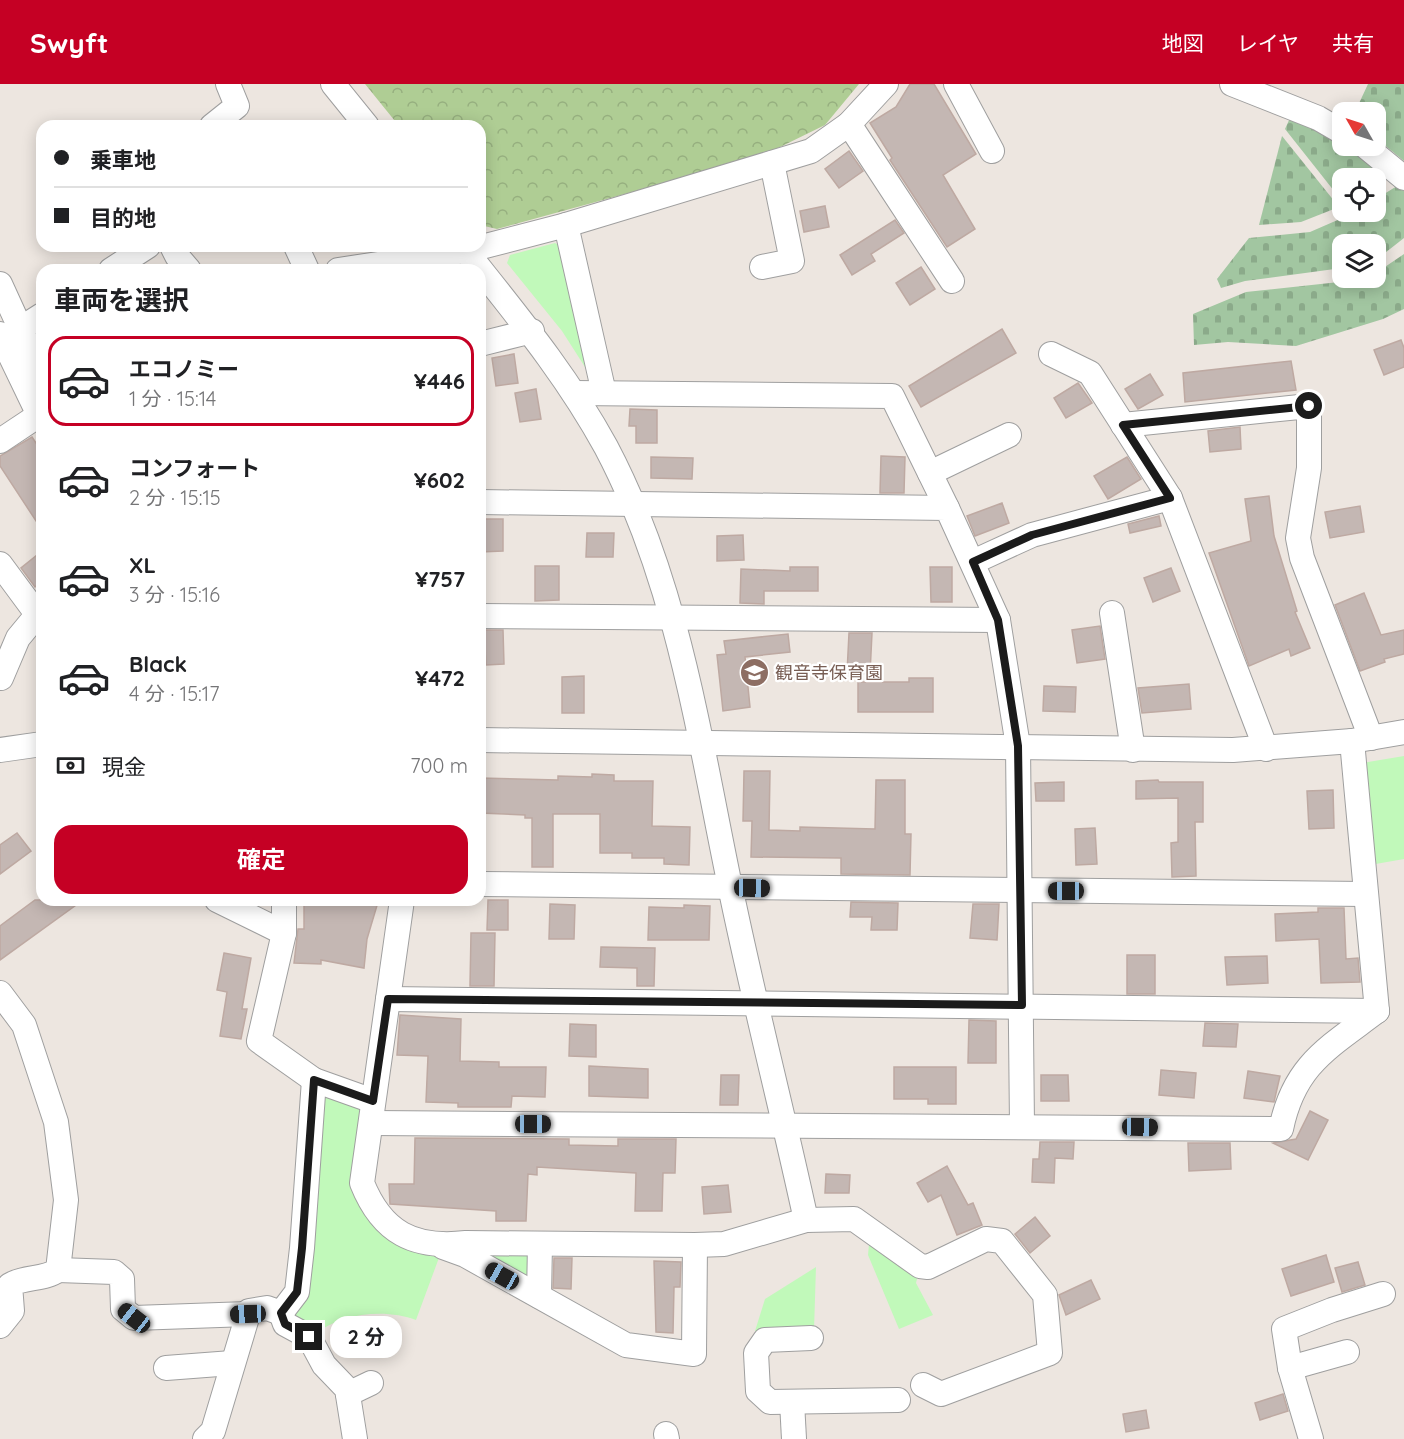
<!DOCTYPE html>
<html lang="ja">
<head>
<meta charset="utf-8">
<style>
	body { margin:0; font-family:Quicksand,"Noto Sans JP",sans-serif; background:#f2f2f2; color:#202124; height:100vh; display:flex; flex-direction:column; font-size:22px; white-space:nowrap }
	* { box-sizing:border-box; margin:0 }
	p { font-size:20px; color:#757577 }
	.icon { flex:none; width:33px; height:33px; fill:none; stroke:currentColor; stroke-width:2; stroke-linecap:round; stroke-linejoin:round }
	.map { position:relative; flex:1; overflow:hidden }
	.panel { position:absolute; left:36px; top:180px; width:450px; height:642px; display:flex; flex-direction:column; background:#fff; border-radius:18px; box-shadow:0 3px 15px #0003 }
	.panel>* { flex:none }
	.guide { position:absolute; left:36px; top:36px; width:450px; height:132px; border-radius:18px; box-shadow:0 3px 15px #0003; display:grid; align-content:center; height:132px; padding:0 18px; background:#fff }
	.needle { width:39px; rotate:309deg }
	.buttons { position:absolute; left:1332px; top:18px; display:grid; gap:12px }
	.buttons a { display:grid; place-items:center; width:54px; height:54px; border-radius:12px; background:#fff; box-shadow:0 3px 15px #0003; font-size:30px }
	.end { position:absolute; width:27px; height:27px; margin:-14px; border:8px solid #1b1b1b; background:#fff; box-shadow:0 0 0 3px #fff }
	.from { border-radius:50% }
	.bubble { position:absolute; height:42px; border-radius:18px; background:#fff; box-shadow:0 3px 15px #0003; font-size:20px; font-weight:700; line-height:42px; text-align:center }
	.car { position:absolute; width:18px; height:36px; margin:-18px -9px; border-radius:8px; box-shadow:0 0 4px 2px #0007; background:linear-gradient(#222 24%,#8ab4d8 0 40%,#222 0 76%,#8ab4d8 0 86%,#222 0) }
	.guide b { display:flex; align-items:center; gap:21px; height:57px; font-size:22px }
	.guide b+b { border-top:2px solid #e0e0e0 }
	.guide i { width:15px; height:15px; background:#202124 }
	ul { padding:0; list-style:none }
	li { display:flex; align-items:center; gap:18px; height:90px; margin:0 12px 9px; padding:0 6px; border:3px solid transparent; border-radius:18px }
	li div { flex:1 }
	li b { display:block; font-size:22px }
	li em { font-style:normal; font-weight:700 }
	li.on { border-color:#c50024 }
	li>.icon { width:54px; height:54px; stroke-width:1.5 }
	h2 { padding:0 18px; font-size:27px; line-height:72px }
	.pay { display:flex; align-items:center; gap:15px; height:66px; padding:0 18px; font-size:22px }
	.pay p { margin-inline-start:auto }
	.action { display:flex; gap:12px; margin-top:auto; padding:12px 18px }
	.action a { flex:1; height:69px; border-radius:18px; background:#c50024; color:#fff; font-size:24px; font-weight:700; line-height:69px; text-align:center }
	header { display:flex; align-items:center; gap:36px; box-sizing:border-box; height:84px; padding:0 30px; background:#c50024; color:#fff }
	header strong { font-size:28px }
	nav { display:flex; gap:33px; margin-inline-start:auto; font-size:21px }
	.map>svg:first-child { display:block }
	.forest { fill:url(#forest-crowns) }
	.cemetery { fill:url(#cemetery-stones) }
	.park { fill:#c1f9ba }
	.building { fill:#c4b7b3; stroke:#bea9a2; stroke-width:1.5 }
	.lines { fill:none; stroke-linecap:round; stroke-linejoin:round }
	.minor-casing { stroke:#9f9f9f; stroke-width:26 }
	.minor { stroke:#fff; stroke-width:24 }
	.route { stroke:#1b1b1b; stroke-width:8 }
	.labels { text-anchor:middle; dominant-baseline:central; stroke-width:4.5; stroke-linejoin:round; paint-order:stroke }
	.education-label { font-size:18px; fill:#785e54; stroke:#fff; text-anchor:start }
</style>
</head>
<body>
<header>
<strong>Swyft</strong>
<nav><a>地図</a><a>レイヤ</a><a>共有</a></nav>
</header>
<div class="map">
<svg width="1404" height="1355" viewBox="0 0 1404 1355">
	<defs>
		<pattern id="forest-crowns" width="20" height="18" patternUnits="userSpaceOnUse" patternTransform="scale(1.5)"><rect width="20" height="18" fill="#afcd94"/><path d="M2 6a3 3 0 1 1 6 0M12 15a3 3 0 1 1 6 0" fill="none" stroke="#96af7f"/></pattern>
		<pattern id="cemetery-stones" width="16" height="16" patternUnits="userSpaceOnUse" patternTransform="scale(1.5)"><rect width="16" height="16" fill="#a2c6a1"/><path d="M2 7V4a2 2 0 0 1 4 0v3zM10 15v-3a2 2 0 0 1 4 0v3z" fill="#8baa8a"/></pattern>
	</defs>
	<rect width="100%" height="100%" fill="#ede6e0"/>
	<polygon class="forest" points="365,0 859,0 825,41 772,67 687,93 497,145 480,141 480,42 399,42"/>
	<g class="cemetery">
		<polygon points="1368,0 1404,0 1404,77 1376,54 1376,28 1355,28"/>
		<polygon points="1290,34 1342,58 1342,62 1347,62 1386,90 1385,94 1376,101 1376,94 1342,94 1342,117 1285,45"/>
		<polygon points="1282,52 1339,123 1301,138 1259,141"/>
		<polygon points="1397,102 1404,107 1404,154 1376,176 1376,160 1342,160 1342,184 1245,197 1221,204 1217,195 1249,154 1310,148 1356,128 1376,128 1376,115"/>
		<polygon points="1404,170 1404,225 1383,235 1296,262 1228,258 1194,261 1193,230 1246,208 1376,194 1376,189"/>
	</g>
	<g class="park">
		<polygon points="555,159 565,165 592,294 562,247 507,179 510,171"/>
		<polygon points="1404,672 1404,775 1370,781 1362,679"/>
		<path d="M330 1011 356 1021 365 1034 354 1099 440 1171 416 1236C385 1224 340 1229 314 1251L291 1237 318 1018Z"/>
		<polygon points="869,1160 918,1191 916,1199 933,1231 899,1245 868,1171"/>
		<polygon points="526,1166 533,1173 533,1202 485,1173 489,1167"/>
		<polygon points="816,1183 814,1246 755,1247 765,1215"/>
	</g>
	<g class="building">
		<polygon points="910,0 934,0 976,70 943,91 975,145 947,163 890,76 892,74 870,39 896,23"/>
		<polygon points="849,67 863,87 839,104 825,85"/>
		<polygon points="825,122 829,143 804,148 800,127"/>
		<polygon points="895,136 904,149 871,170 875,177 852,191 840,171"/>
		<polygon points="921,183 935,205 910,221 896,199"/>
		<polygon points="1002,245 1016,269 921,323 909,302"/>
		<polygon points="1401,256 1404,264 1404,283 1384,291 1374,266"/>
		<polygon points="514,270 518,299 496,302 492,274"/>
		<polygon points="1291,277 1296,306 1185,318 1183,289"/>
		<polygon points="1150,290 1163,311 1138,325 1125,305"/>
		<polygon points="1078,299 1092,319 1066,334 1054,314"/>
		<polygon points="536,305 541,335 520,338 515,309"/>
		<polygon points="630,325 657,326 657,359 636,359 636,342 629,342"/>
		<polygon points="1240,343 1241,365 1210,368 1208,347"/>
		<polygon points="32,353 42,368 42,446 0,382 0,372"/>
		<polygon points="881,372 905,373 904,409 880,409"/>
		<polygon points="651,373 693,374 692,395 651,394"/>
		<polygon points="1127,373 1141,395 1108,415 1094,392"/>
		<polygon points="1269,412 1274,452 1297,527 1295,528 1310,564 1291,572 1289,565 1249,582 1209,469 1251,457 1245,415"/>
		<polygon points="1002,419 1009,439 975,452 967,432"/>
		<polygon points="1360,422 1364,448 1330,454 1325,428"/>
		<polygon points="1159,432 1161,442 1130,449 1128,440"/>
		<polygon points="480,435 503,435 503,467 480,468"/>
		<polygon points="587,449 614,449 613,473 586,473"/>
		<polygon points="743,451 744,476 717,477 717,452"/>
		<polygon points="42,467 42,497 35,503 21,484"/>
		<polygon points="535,482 559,482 559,516 535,517"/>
		<polygon points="790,483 818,483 818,507 764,507 764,520 740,519 741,485 790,487"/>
		<polygon points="930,483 952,483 952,518 931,518"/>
		<polygon points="1171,484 1180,507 1153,518 1144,494"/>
		<polygon points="1364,509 1381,551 1404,546 1404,570 1384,575 1385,578 1360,587 1335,521"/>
		<polygon points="1100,542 1105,575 1077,579 1072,546"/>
		<polygon points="484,546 503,546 504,580 486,581"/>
		<polygon points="849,549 872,549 870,590 847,589"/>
		<polygon points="788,550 790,568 745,573 750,623 723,627 717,571 726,570 724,557"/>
		<polygon points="584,592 584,629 562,629 562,593"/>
		<polygon points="909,594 933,594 933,628 858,628 858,598 909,598"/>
		<polygon points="1189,600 1191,625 1142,629 1138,604"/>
		<polygon points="1044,602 1076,603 1075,628 1043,627"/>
		<polygon points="744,687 770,687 769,746 800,747 800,743 875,745 876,696 905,696 905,750 911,750 910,791 841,790 841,774 751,773 752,737 743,737"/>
		<polygon points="592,690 614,691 614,697 653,697 652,742 690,743 689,781 664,780 664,774 632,774 632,769 600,769 600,730 553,730 553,783 532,783 532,734 525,734 525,731 480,729 480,694 558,696 558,692 592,693"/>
		<polygon points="1158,696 1159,698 1203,698 1203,738 1195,738 1196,792 1172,793 1171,759 1178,758 1178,714 1136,715 1136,697"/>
		<polygon points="1064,698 1064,717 1036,717 1035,699"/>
		<polygon points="1333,706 1334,744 1309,745 1307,707"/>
		<polygon points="1095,744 1097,780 1076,781 1075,745"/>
		<polygon points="17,749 31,767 0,790 0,761"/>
		<polygon points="35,816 83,816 0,876 0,842"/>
		<polygon points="304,816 370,816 378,818 367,855 364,884 321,876 321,880 294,879 298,845 304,845"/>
		<polygon points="488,816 508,816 508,846 487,846"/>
		<polygon points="851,818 898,819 897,846 871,846 872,833 850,833"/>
		<polygon points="550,820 575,821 574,855 549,855"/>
		<polygon points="973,820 999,820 997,856 970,854"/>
		<polygon points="684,821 710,822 709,856 648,856 649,823 684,824"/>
		<polygon points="1318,824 1344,824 1346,875 1358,874 1360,898 1321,899 1319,855 1276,857 1275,830 1318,828"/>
		<polygon points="471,849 495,849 494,902 470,902"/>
		<polygon points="601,863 655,864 654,902 637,902 637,884 600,883"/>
		<polygon points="224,869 251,874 242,925 247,925 241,955 220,952 227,908 217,906"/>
		<rect x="1127" y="871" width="28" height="39"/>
		<polygon points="1267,872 1268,899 1227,901 1225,873"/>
		<polygon points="400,931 461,935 460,977 499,978 499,983 546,983 545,1013 512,1012 511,1023 458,1023 458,1019 426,1018 428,972 397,971"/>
		<polygon points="969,936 996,937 996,979 968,979"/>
		<polygon points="1205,939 1238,940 1236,963 1203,962"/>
		<polygon points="570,940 596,941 596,973 569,972"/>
		<polygon points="589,982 648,985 648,1014 589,1012"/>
		<polygon points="894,983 956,983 956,1020 928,1020 928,1015 894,1015"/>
		<polygon points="1161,986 1196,989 1194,1014 1159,1011"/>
		<polygon points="1248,987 1280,992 1274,1018 1244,1014"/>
		<polygon points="721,991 739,991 738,1021 720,1021"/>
		<polygon points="1041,991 1068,991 1069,1017 1041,1017"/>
		<polygon points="1310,1027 1328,1036 1308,1076 1273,1059 1296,1055"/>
		<polygon points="415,1054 569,1055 569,1061 618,1062 618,1055 676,1055 675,1089 663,1089 662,1127 635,1127 636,1089 537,1083 537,1091 528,1090 526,1137 496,1137 496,1127 390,1120 389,1100 414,1100"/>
		<polygon points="1040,1058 1074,1058 1073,1075 1055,1074 1054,1099 1032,1098 1033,1075 1039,1075"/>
		<polygon points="1188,1059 1230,1059 1231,1085 1189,1087"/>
		<polygon points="947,1082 968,1121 973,1119 982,1141 957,1151 941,1111 928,1118 917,1099"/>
		<polygon points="826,1090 850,1091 849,1109 825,1109"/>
		<polygon points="728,1101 731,1128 704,1130 702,1103"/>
		<polygon points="1035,1133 1050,1152 1030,1169 1015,1150"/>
		<polygon points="1326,1171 1334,1198 1291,1212 1282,1185"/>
		<polygon points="554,1174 572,1174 571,1205 553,1204"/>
		<polygon points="654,1177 681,1178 680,1203 674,1203 673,1249 656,1248"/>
		<polygon points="1358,1178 1365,1201 1342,1208 1335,1184"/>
		<polygon points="1091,1196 1100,1215 1066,1231 1059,1211"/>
		<polygon points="1283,1310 1288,1327 1260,1336 1255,1319"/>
		<polygon points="1146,1326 1149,1344 1126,1348 1123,1330"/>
	</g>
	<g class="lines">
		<defs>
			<g id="minor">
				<polyline points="333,0 367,42"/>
				<polyline points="956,0 992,67"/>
				<polyline points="1232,0 1318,34 1342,48"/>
				<polyline points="849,40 952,197"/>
				<polyline points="212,42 237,22 228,0"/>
				<polyline points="1365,62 1404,94"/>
				<polyline points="566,141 604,309"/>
				<polyline points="172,162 177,172 189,186"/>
				<polyline points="296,162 307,186"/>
				<path d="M462 162C514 228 565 288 606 363 678 499 699 653 730 802 753 914 782 1025 806 1136"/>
				<polyline points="762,183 792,177 772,79"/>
				<polyline points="111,186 148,162"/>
				<polyline points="338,186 466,167 566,141 811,67 849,40 886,0"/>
				<polyline points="0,200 42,292"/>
				<polyline points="20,245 42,231"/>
				<polyline points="0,250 39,331"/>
				<polyline points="480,260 532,247"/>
				<polyline points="1051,270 1090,289 1170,414 1266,665"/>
				<polyline points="574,309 892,312 947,424"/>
				<polyline points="1123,341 1309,322 1309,384 1298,454 1302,474 1371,654"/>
				<polyline points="0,357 42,329"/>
				<polyline points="930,389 1009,351"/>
				<polyline points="480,418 947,424 998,536 1018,662 1022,1042"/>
				<polyline points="973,478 1032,451 1170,414"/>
				<polyline points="0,480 37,530"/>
				<polyline points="1112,529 1133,666"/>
				<polyline points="480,532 998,536"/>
				<polyline points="1,594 18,554 42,525"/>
				<polyline points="480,656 1233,666 1352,657 1404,648"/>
				<polyline points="1352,657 1377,927"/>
				<polyline points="0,666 42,660"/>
				<polyline points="480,800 1365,810"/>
				<polyline points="217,816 284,849"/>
				<polyline points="284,816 284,849 259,957 314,996 373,1017"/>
				<path d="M402 816 362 1099C382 1149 414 1165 466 1159L695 1161 724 1160 806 1136 854 1135 920 1182 928 1183 986 1155 1002 1157 1045 1211 1050 1269 941 1310 923 1301"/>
				<path d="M0 909 24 941 56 1038 66 1116 58 1186C45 1196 24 1192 10 1201L12 1227 0 1242"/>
				<polyline points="388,915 1377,927"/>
				<path d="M372 1039 1281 1045C1294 981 1328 964 1377 927"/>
				<polyline points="443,1163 465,1171 626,1261 694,1270 695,1161"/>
				<polyline points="58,1186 114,1188 122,1195 123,1225 134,1234 248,1230"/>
				<polyline points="539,1212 540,1160"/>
				<polyline points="281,1229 285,1240 309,1253 324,1281 347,1305 355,1355"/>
				<polyline points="811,1254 765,1256 756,1269 758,1307 770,1318 898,1316"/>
				<polyline points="166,1284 232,1279"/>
				<polyline points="1290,1284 1347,1268"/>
				<polyline points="348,1310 371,1299"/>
				<polyline points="792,1318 794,1355"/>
				<polyline points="666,1350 667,1355"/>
				<polyline points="205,1355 213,1347 249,1227 267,1224 281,1229 297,1208 302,1164 314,996"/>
				<polyline points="1311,1355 1290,1284 1284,1245 1332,1226 1383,1210"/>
			</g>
		</defs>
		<use href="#minor" class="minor-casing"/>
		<use href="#minor" class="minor"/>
	</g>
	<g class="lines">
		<polyline class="route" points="309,1253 285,1240 281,1229 297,1208 302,1164 314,996 373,1017 388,915 1022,921 1018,662 998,536 973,478 1032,451 1170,414 1123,341 1309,322"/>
	</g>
	<defs>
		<symbol id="school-disc" viewBox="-11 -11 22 22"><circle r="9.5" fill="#8d6e63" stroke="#fff"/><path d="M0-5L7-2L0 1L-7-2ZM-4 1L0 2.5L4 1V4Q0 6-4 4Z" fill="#fff"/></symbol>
	</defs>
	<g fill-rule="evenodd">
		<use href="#school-disc" x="738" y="572" width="33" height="33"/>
	</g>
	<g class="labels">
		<g class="education-label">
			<text x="775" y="588">観音寺保育園</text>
		</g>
	</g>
</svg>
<div class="buttons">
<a><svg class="needle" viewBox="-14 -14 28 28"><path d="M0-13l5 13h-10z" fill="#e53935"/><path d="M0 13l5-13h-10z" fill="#757577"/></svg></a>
<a><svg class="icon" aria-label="locate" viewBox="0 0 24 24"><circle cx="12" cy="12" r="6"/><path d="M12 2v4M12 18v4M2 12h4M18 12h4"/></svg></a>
<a><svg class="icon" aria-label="layers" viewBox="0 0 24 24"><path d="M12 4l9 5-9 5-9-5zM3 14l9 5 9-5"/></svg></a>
</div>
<i class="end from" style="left:1309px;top:322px"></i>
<i class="end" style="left:309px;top:1253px"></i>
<div class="bubble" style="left:330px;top:1232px;width:72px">2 分</div>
<i class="car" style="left:752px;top:804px;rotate:91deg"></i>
<i class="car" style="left:1066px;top:807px;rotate:270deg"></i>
<i class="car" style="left:533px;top:1040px;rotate:90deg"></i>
<i class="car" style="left:1140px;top:1043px;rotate:91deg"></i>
<i class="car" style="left:502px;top:1192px;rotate:299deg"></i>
<i class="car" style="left:248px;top:1230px;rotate:268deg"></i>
<i class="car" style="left:134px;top:1234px;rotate:308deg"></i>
<div class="guide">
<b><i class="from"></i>乗車地</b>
<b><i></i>目的地</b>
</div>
<section class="panel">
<h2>車両を選択</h2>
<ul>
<li class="on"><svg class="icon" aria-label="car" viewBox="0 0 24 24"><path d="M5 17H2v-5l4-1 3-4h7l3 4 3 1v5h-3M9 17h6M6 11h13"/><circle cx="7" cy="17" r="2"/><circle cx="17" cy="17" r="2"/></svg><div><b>エコノミー</b><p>1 分 · 15:14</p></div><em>¥446</em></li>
<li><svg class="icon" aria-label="car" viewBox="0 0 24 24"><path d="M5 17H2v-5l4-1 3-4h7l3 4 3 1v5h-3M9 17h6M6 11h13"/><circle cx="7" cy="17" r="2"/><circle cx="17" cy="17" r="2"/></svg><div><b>コンフォート</b><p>2 分 · 15:15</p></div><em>¥602</em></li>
<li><svg class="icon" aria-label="car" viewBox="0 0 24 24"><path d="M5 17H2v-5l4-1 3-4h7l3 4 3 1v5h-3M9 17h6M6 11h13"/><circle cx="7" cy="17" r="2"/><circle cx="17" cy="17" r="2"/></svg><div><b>XL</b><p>3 分 · 15:16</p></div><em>¥757</em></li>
<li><svg class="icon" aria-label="car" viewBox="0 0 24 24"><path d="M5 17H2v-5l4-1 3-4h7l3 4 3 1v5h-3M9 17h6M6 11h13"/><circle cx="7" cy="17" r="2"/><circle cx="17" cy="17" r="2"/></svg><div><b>Black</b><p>4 分 · 15:17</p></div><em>¥472</em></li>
</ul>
<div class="pay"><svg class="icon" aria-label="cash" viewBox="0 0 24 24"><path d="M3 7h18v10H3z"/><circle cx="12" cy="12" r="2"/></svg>現金<p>700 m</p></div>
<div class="action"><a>確定</a></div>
</section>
</div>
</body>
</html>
